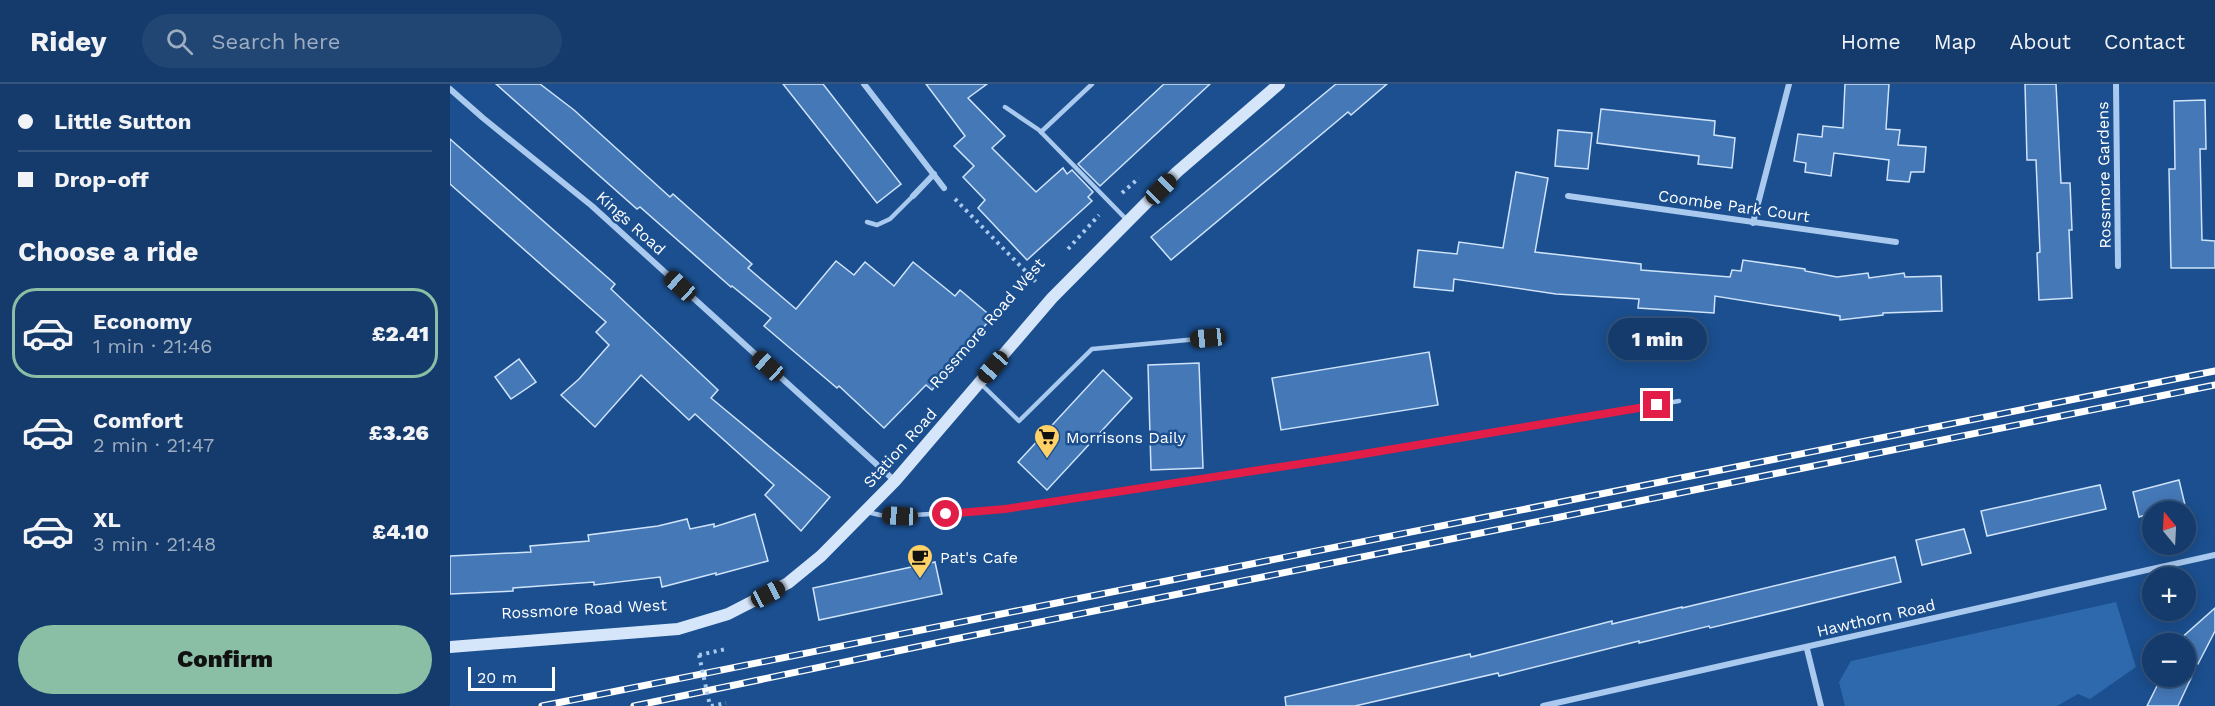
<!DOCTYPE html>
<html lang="en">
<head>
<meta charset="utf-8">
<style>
	body { margin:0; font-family:"Work Sans",sans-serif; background:#214673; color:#f1f3f6; height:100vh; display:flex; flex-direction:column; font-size:22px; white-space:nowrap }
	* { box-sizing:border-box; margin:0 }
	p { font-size:20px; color:#9dadc1 }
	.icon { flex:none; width:33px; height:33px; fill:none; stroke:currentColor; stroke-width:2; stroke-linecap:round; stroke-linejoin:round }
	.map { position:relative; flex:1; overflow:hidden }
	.side { display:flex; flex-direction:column; background:#143b6b; width:450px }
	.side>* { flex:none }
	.top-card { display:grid; align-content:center; height:132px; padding:0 18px; background:#143b6b }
	.needle { width:39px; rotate:342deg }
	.tools { position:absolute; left:1692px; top:417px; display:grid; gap:12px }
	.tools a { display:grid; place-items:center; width:54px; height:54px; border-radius:50%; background:#143b6b; box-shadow:0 3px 15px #0003,0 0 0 2px #33557e; font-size:30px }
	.scale { position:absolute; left:18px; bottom:15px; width:87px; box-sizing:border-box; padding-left:6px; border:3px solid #fff; border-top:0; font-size:16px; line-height:21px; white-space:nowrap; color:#fff; -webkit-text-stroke:4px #1b4f8f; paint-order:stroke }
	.end { position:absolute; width:27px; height:27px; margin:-14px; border:8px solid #e11d48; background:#fff; box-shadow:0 0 0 3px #fff }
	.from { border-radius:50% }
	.bubble { position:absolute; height:42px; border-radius:21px; background:#143b6b; box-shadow:0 3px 15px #0003,0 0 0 2px #33557e; font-size:20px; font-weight:800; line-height:42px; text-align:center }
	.car { position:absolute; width:18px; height:36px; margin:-18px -9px; border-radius:8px; box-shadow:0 0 4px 2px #0007; background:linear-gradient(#222 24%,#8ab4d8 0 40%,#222 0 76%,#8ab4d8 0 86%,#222 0) }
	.top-card b { display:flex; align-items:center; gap:21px; height:57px; font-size:22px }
	.top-card b+b { border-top:2px solid #33557e }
	.top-card i { width:15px; height:15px; background:#f1f3f6 }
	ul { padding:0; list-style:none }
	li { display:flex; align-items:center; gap:18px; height:90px; margin:0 12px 9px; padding:0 6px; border:3px solid transparent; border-radius:24px }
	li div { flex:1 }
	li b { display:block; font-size:22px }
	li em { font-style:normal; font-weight:800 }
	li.selected { border-color:#8abfa5 }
	li>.icon { width:54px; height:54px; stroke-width:1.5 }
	h2 { padding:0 18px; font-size:27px; line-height:72px }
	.cta { display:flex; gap:12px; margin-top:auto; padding:12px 18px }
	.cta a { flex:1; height:69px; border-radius:36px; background:#8abfa5; color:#111; font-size:24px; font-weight:800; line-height:69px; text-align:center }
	header { display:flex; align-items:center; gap:36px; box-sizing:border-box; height:84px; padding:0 30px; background:#143b6b; border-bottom:2px solid #33557e }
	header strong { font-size:28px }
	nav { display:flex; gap:33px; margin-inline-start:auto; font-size:21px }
	.search { width:420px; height:54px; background:#214673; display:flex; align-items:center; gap:15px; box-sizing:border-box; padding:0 21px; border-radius:33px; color:#9dadc1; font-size:22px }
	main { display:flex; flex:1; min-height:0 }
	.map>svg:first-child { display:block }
	.green { fill:#2e69ad }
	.building { fill:#4478b7; stroke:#cfe3fa; stroke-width:1.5 }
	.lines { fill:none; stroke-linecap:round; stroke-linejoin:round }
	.path { stroke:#a9c9ee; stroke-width:4; stroke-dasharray:3 4.5; stroke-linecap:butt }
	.service { stroke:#a9c9ee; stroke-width:4.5 }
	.minor { stroke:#a9c9ee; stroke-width:6 }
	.secondary { stroke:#d6e6fa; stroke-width:12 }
	.rail-casing { stroke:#fff; stroke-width:7 }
	.rail { stroke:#1b4f8f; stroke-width:4.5; stroke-dasharray:14; stroke-linecap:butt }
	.path-bridge { stroke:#a9c9ee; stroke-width:4; stroke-dasharray:3 4.5; stroke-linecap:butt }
	.route { stroke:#e11d48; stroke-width:8 }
	.labels { text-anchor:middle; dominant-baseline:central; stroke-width:5; stroke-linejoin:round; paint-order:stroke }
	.street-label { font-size:16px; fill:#fff; stroke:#1b4f8f }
	.poi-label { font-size:16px; fill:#fff; stroke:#1b4f8f; text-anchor:start }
</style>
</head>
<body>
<header>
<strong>Ridey</strong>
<div class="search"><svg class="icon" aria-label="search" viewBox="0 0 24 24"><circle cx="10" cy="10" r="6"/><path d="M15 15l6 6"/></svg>Search here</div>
<nav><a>Home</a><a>Map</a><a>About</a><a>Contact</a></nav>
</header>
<main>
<section class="side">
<div class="top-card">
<b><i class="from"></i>Little Sutton</b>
<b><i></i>Drop-off</b>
</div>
<h2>Choose a ride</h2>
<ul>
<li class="selected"><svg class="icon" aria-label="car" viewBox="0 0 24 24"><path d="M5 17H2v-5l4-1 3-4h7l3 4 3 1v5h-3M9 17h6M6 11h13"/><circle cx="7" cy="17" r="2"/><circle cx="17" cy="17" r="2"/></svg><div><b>Economy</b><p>1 min · 21:46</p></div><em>£2.41</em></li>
<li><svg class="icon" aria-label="car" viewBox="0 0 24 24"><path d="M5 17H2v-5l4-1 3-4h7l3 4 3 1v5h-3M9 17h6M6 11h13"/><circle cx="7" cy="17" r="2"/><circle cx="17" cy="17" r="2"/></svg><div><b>Comfort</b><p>2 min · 21:47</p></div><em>£3.26</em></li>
<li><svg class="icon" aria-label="car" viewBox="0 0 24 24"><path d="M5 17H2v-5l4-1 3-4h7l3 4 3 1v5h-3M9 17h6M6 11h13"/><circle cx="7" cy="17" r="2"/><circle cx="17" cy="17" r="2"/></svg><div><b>XL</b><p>3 min · 21:48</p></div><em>£4.10</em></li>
</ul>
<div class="cta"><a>Confirm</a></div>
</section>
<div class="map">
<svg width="1765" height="622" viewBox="0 0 1765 622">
	<rect width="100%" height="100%" fill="#1b4f8f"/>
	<polygon class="green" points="1666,518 1686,583 1640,615 1628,610 1607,622 1395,622 1389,598 1401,577"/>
	<g class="building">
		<polygon points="46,0 90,0 124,26 220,113 223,110 302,180 298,184 346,225 386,177 404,191 415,178 444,202 463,178 505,212 510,206 542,233 482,306 476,301 434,344 389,302 387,304 314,242 321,234 282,202 281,203 190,123 187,125"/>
		<polygon points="333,0 373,0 451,100 427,119"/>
		<polygon points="476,0 537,0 518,14 555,52 542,64 586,108 613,84 617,90 622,86 643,108 638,113 642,117 577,176 528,124 535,116 513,93 524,82 504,62 515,52"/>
		<polygon points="714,0 760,0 650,102 628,80"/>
		<polygon points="886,0 937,0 901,31 898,28 721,176 701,153"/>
		<polygon points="1395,0 1439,0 1436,45 1450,46 1448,61 1476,63 1474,88 1461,88 1459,98 1437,96 1439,76 1384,69 1381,92 1355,88 1356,79 1344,77 1348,50 1372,53 1373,42 1393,44"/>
		<polygon points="1575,0 1606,0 1611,99 1620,99 1622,146 1619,146 1622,214 1589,216 1587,169 1590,168 1586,76 1577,76"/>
		<polygon points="1755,16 1756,65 1750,65 1752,156 1765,157 1765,184 1721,184 1719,85 1725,85 1724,17"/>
		<polygon points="1151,25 1265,37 1264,51 1285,54 1282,84 1248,80 1249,72 1147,59"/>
		<polygon points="1108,46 1142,49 1138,85 1105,82"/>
		<polygon points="0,55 165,200 161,205 268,306 261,314 380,413 351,447 315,411 324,401 245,330 239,336 191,291 145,343 111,311 129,295 159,261 146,248 156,238 0,100"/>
		<polygon points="1066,88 1098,94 1085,168 1191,180 1191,186 1280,193 1282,186 1291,187 1293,176 1355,185 1355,187 1387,193 1418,189 1419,194 1454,189 1455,193 1491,192 1492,227 1433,229 1433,231 1390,236 1390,232 1265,212 1264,229 1188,224 1189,215 1106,210 1004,195 1003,207 964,203 968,166 1007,170 1009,158 1053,164"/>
		<polygon points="979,268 988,321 831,346 822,294"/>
		<polygon points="69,275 86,298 61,315 45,293"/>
		<polygon points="749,279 753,384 701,386 698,281"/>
		<polygon points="653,286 682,314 597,406 568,378"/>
		<polygon points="1729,396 1735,421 1702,428 1702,429 1689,433 1683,408"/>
		<polygon points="1650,401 1656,425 1537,452 1531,427"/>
		<polygon points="305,430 318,477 266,491 266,489 212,503 210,493 144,501 144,498 63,504 63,507 0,510 0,472 81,468 80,462 139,457 138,451 208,442 237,435 240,445 264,440 264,443"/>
		<polygon points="1514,445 1521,469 1472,481 1466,456"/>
		<polygon points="1445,473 1451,498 1260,544 1259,542 1189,559 1189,557 1049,592 1048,589 905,622 836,622 835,613 1020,570 1021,573 1162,537 1162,540 1232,523 1232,524"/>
		<polygon points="485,478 492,510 369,536 363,504"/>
		<polygon points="1765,524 1765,547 1748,580 1736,566 1736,560 1730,560 1728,557"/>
		<polygon points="1712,592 1742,592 1728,622 1697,622"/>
	</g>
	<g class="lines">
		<g class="path">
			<polyline points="672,109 689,94"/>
			<polyline points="505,115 588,200"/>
			<polyline points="618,165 649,131"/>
			<polyline points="249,571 276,565"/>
			<polyline points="261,622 276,619"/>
		</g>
		<g class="service">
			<polyline points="555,23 589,46 676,135"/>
			<polyline points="591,48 642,0"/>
			<polyline points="417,138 427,141 440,135 463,112"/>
			<polyline points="531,300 569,337 642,265 758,254"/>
			<polyline points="417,428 430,431 450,432 555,425 895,373 1229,317"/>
		</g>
		<g class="minor">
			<polyline points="414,0 494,104"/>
			<polyline points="1666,0 1668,182"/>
			<polyline points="0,5 33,34 142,122 445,397"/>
			<polyline points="463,112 484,90"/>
			<polyline points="1118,112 1446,158"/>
			<polyline points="1303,139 1339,0"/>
			<polyline points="1357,565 1371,622"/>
			<path d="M1093 622C1318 573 1541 520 1765 471"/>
		</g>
		<polyline class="secondary" points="0,563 228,545 278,530 338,499 371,472 445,397 602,214 727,88 829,0"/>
		<defs>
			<g id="rail">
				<polyline points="92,622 1765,287"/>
				<polyline points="184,622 500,556 1765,301"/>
			</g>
		</defs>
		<use href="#rail" class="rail-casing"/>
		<use href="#rail" class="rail"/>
		<polyline class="path-bridge" points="249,571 260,622"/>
	</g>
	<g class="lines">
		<polyline class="route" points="496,430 555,425 895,373 1207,321"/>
	</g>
	<defs>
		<symbol id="supermarket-pin" viewBox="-11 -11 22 30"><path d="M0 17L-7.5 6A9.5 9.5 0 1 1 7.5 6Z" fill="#ffd166" stroke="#1b4f8f"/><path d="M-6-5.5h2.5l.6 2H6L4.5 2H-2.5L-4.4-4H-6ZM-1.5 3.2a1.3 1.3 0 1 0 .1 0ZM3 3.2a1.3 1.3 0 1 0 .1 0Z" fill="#111"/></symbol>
		<symbol id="cafe-pin" viewBox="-11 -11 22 30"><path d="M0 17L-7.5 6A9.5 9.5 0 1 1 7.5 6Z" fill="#ffd166" stroke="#1b4f8f"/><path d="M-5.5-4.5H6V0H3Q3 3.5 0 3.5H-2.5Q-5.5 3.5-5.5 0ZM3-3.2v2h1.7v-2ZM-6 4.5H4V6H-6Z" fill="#111"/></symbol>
	</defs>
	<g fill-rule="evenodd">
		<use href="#supermarket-pin" x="582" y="338" width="30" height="40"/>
		<use href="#cafe-pin" x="455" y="458" width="30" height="40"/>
	</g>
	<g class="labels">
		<g class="street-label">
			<text transform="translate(1654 91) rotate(-91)">Rossmore Gardens</text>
			<text transform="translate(1284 122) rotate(8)">Coombe Park Court</text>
			<text transform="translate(181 139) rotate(42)">Kings Road</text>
			<text transform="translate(537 239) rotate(-49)">Rossmore Road West</text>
			<text transform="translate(450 364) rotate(-48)">Station Road</text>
			<text transform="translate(134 525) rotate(-3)">Rossmore Road West</text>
			<text transform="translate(1426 534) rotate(-13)">Hawthorn Road</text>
		</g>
		<g class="poi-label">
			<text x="616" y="353">Morrisons Daily</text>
			<text x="490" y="473">Pat's Cafe</text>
		</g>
	</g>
</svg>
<div class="tools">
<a><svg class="needle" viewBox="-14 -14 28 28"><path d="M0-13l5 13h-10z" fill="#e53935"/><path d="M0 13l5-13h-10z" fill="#9dadc1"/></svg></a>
<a>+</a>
<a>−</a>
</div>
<div class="scale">20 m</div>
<i class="end from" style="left:496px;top:430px"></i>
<i class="end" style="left:1207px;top:321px"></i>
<div class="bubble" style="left:1158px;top:234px;width:99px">1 min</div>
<i class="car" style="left:711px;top:105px;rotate:45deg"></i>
<i class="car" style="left:230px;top:202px;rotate:312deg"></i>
<i class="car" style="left:758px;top:254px;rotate:264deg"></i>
<i class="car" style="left:318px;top:282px;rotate:312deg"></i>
<i class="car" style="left:543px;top:283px;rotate:221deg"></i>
<i class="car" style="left:450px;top:432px;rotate:273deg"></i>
<i class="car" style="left:318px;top:510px;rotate:62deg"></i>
</div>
</main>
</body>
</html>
